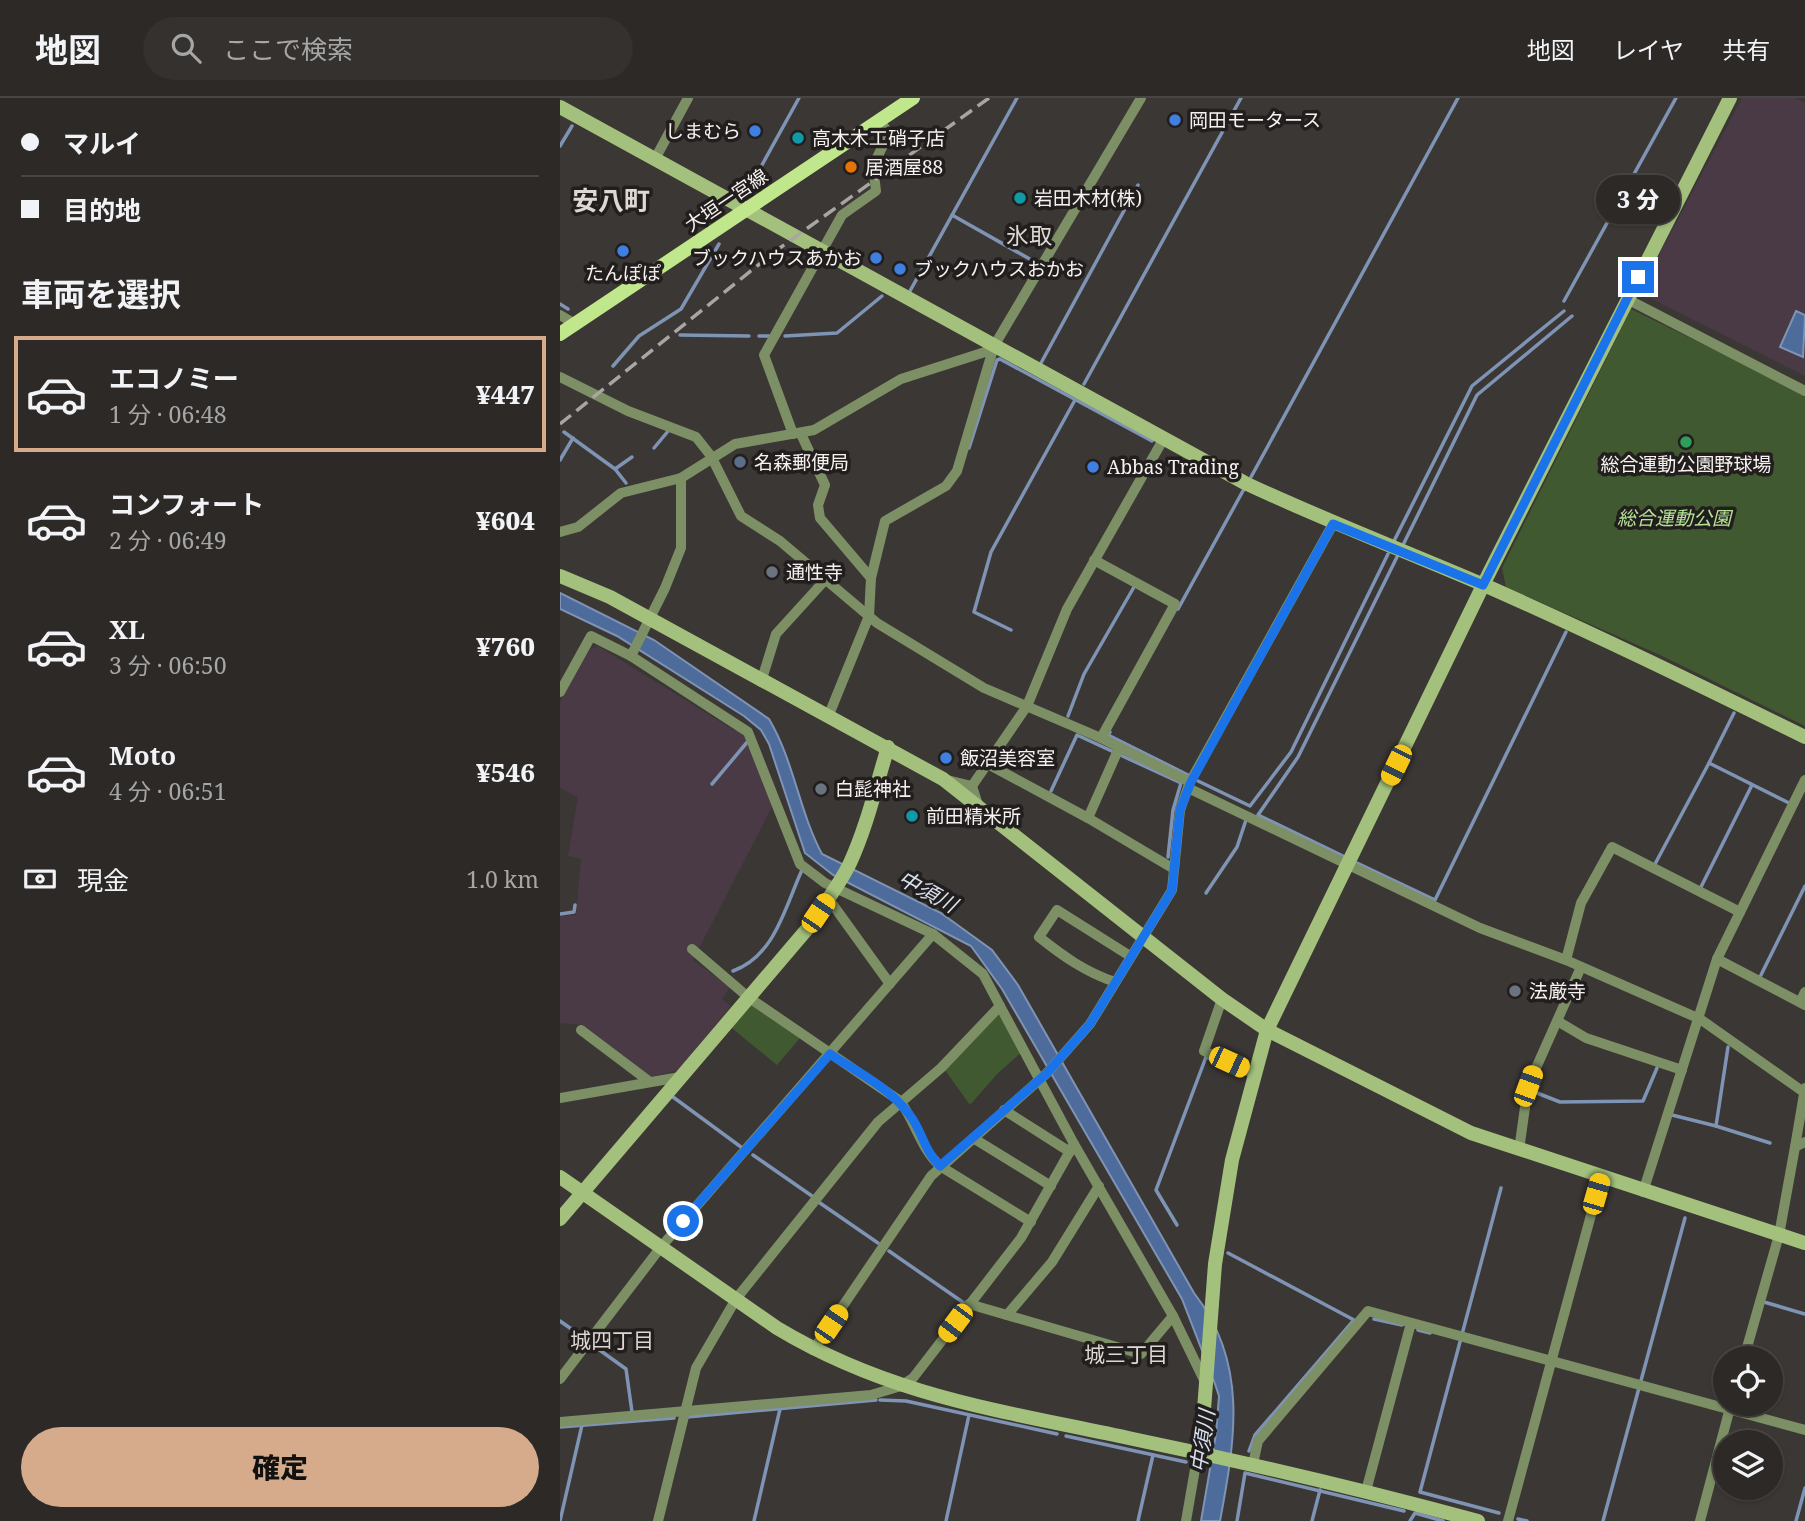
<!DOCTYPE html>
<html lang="ja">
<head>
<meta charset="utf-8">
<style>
	body { margin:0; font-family:"Noto Serif","Noto Sans JP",serif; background:#34312f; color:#f1f3f6; height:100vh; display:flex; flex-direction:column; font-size:26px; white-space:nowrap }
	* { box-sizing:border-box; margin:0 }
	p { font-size:23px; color:#a6a6a7 }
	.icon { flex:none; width:38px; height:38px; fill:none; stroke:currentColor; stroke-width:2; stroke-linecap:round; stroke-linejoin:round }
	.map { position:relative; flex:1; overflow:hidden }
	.panel { display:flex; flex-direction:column; background:#2c2927; width:560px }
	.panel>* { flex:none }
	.banner { display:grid; align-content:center; height:154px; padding:0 21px; background:#2c2927 }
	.controls { position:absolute; left:1153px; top:1248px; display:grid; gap:14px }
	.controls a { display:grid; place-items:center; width:70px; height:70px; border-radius:50%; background:#2c2927; box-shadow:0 2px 5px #0004,0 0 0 2px #484544; font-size:35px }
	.end { position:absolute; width:32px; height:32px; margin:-16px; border:9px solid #1a73e8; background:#fff; box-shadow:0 0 0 4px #fff }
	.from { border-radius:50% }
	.bubble { position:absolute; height:49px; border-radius:24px; background:#2c2927; box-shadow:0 2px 5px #0004,0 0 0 2px #484544; font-size:23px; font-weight:800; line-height:49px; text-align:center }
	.car { position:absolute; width:21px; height:42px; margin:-21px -10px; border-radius:9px; box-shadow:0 0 5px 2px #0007; background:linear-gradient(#f5c518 24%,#345 0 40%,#f5c518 0 76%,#345 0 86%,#f5c518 0) }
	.banner b { display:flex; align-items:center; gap:24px; height:66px; font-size:26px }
	.banner b+b { border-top:2px solid #484544 }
	.banner i { width:18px; height:18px; background:#f1f3f6 }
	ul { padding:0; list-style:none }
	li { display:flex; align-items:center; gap:21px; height:116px; margin:0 14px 10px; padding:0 7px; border:4px solid transparent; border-radius:0px }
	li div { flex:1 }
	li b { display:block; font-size:26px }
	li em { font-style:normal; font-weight:800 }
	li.current { border-color:#d6ab8b }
	li>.icon { width:63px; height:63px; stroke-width:1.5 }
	h2 { padding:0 21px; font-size:32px; line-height:84px }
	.pay { display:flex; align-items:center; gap:18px; height:77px; padding:0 21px; font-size:26px }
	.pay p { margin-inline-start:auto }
	.primary-button { display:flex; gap:14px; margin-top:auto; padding:14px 21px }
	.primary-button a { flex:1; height:80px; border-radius:42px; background:#d6ab8b; color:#111; font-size:28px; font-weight:800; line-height:80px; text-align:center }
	header { display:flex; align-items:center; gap:42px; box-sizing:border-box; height:98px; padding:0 35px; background:#2c2927; border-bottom:2px solid #484544 }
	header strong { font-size:33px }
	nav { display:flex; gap:38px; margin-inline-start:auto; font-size:24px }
	.search { width:490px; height:63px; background:#34312f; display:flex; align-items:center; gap:18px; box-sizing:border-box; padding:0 24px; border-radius:38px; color:#a6a6a7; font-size:26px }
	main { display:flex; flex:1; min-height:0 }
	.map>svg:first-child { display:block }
	.education { fill:#493a46 }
	.green { fill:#415930 }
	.water { fill:#4d6b9b; stroke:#7f94b4; stroke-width:2 }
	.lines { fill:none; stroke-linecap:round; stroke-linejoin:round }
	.stream { stroke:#7f94b4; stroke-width:3.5 }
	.street { stroke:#7d8f65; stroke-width:10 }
	.secondary { stroke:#a3c17c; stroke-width:14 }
	.primary { stroke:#c1e78d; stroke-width:14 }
	.rail { stroke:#a9a5a3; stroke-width:3.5; stroke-dasharray:14 7; stroke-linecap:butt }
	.route { stroke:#1a73e8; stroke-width:9 }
	.shop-dot { fill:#3f7fe0; stroke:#211e1d; stroke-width:2.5 }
	.culture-dot { fill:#0f9aa8; stroke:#211e1d; stroke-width:2.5 }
	.food-dot { fill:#e8710a; stroke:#211e1d; stroke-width:2.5 }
	.leisure-dot { fill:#2e9e5b; stroke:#211e1d; stroke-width:2.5 }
	.service-dot { fill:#5c6f8a; stroke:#211e1d; stroke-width:2.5 }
	.worship-dot { fill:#6b7280; stroke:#211e1d; stroke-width:2.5 }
	.labels { text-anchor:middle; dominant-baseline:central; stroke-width:7; stroke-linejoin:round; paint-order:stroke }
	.poi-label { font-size:19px; fill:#f5f2f0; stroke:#211e1d; text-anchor:start }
	.street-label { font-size:19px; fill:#f5f2f0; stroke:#211e1d }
	.park-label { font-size:19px; font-style:italic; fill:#b4e395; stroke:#211e1d }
	.water-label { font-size:21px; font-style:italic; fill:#d7e1f0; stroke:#211e1d }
	.neighbourhood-label { font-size:21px; fill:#ded8d5; stroke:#211e1d }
	.quarter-label { font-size:23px; fill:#ded8d5; stroke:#211e1d }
	.district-label { font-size:26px; font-weight:bold; fill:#ded8d5; stroke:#211e1d }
</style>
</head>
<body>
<header>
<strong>地図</strong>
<div class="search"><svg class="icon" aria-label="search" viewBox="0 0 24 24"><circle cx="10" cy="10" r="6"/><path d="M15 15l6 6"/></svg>ここで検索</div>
<nav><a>地図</a><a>レイヤ</a><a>共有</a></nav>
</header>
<main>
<section class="panel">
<div class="banner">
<b><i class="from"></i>マルイ</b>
<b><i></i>目的地</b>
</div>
<h2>車両を選択</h2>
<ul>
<li class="current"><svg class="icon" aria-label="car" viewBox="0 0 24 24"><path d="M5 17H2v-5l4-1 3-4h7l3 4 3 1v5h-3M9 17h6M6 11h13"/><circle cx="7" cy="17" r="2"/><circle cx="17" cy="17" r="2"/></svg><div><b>エコノミー</b><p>1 分 · 06:48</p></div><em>¥447</em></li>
<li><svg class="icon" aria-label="car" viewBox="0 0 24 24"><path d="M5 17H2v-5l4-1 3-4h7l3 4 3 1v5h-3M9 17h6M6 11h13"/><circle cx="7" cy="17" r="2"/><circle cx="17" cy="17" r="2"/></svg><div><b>コンフォート</b><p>2 分 · 06:49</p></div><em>¥604</em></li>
<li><svg class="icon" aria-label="car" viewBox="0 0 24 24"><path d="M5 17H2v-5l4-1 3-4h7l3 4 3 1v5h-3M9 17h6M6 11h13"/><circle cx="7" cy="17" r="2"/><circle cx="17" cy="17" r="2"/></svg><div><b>XL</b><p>3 分 · 06:50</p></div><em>¥760</em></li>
<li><svg class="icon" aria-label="car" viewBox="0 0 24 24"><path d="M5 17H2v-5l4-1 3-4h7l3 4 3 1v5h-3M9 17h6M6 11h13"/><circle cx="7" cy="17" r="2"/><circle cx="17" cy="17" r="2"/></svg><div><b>Moto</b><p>4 分 · 06:51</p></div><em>¥546</em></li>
</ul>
<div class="pay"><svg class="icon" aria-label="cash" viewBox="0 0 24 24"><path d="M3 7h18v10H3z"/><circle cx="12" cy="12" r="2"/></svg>現金<p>1.0 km</p></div>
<div class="primary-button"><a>確定</a></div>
</section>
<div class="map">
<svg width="1245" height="1423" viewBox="0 0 1245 1423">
	<rect width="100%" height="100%" fill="#3b3734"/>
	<g class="education">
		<polygon points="1182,0 1235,0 1245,5 1245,278 1084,197 1082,189"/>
		<polygon points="38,548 174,632 178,630 187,637 214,705 133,862 170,889 162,901 171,908 119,972 92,979 23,927 0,925 0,818 16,817 21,761 8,758 18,699 0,690 0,604 30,551"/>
	</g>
	<g class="green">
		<polygon points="1071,211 1245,296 1245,628 1100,557 946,489 942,470"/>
		<polygon points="189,903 240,940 217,967 168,927"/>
		<polygon points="438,915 461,955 438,975 410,1007 385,972"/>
	</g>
	<g class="water">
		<polygon points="1236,213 1245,217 1243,259 1220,249"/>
		<path d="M0 495 94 542 209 621C234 663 239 713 262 756L381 815 432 852 458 887 634 1195C689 1265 675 1342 660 1423H641L656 1336 659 1298 655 1286 622 1201 442 891 411 848 273 777 245 755 209 646 201 632 184 618 57 538 0 511Z"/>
	</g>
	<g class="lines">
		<g class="stream">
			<polyline points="0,48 12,28"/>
			<polyline points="187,94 239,0"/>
			<polyline points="392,117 475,164"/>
			<polyline points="350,193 457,0"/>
			<polyline points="1004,203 1116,0"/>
			<polyline points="0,206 8,211"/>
			<polyline points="120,237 189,238"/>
			<polyline points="199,238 209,238"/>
			<polyline points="225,238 277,235 322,198"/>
			<polyline points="481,265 578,87"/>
			<polyline points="53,268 79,238 121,211 159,146"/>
			<polyline points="524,286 681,0"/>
			<polyline points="4,334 55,371 66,385"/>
			<polyline points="94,350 109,332"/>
			<polyline points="409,350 437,262 440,261 592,343"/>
			<polyline points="0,362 13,340"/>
			<polyline points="55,371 72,359"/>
			<polyline points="691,379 898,0"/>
			<polyline points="834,443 912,288 1004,213"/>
			<polyline points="844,445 917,297 1012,218"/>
			<polyline points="618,511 684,391"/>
			<polyline points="451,532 414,514 431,454 515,302"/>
			<polyline points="508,618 524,576 574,489"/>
			<polyline points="550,634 548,637 628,677"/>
			<polyline points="1149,665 1174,615"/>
			<polyline points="638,683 690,708 731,654 828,456"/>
			<polyline points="152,686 189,642"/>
			<polyline points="491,693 517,637 621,685 613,712 608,759"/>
			<polyline points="783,758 698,717 738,659 837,459"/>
			<polyline points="797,765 875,802 1006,534"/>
			<polyline points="1095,766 1149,665 1229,705"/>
			<polyline points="1141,789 1192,687"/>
			<polyline points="646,795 677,749 686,722"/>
			<polyline points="0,816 14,814 15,807"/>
			<path d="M173 873C215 858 225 809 242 772"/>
			<polyline points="1200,879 1245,788"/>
			<polyline points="972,993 1000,1004 1083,1003 1097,970"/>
			<polyline points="113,999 181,1049"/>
			<polyline points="1112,1017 1156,1028 1168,949"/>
			<polyline points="1156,1028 1210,1045"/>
			<polyline points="193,1057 252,1098"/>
			<polyline points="260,1105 318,1145"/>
			<polyline points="617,1127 596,1092 646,959 682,976"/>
			<polyline points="329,1153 404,1205"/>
			<polyline points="668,1155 794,1222 695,1337 689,1353"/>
			<polyline points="1204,1204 1245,1216"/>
			<polyline points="814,1221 842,1227"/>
			<polyline points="0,1223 23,1239"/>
			<polyline points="858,1232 870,1235"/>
			<polyline points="34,1248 66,1271 72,1314"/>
			<polyline points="320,1302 346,1303 497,1336"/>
			<polyline points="127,1319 316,1302"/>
			<polyline points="0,1329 114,1320"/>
			<polyline points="506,1338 626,1364"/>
			<polyline points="939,1415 860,1394 941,1090"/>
			<polyline points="958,1421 967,1423"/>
			<polyline points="0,1423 22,1327"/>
			<polyline points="194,1423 220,1311"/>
			<polyline points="386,1423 409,1317"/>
			<polyline points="578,1423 593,1357"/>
			<polyline points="677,1423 685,1375 844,1413"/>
			<polyline points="752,1423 760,1392"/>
			<polyline points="850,1423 855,1415 883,1423"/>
			<polyline points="1043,1423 1125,1120"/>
			<polyline points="1236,1423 1245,1390"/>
		</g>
		<g class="street">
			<polyline points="96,59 128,0"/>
			<polyline points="1067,201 1245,293"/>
			<polyline points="0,217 15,226"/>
			<polyline points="0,279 68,313 136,339 151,358 181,418 220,443 317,525 424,590 541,640 630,684"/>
			<polyline points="233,336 204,257 282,117 316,93 313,68 329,35 320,24"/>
			<polyline points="241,336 265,387 258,407 260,420 311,480"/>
			<polyline points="0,434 18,429 61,395 121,380 175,346 254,332 341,281 425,254 434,248"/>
			<polyline points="534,462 615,506 541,640"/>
			<polyline points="71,558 188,634 240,766 265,785 373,836 423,876 440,908 381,970 318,1024 176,1201 136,1270 98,1423"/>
			<polyline points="201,584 216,536 266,481"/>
			<polyline points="0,594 31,538 71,558 105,490 121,450 121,380"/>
			<polyline points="268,619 309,518 311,480 325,423 386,388 397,373 434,248 581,0"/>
			<polyline points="428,666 528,720 559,650"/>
			<polyline points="387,682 412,688 419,710"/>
			<polyline points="412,688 467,608 507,511 604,340"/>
			<polyline points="628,690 920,830 1006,862 1140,921 1245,995"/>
			<polyline points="528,720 614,771"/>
			<polyline points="268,800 330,886"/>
			<path d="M132 851 188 899 340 1003C355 1023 361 1051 380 1068L471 1124"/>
			<polyline points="1157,861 1245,907"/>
			<polyline points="1006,862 1021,805 1052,749 1180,814"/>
			<path d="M555 884C525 874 503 858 479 839L497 812 570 858"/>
			<polyline points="662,901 644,953 695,976"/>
			<polyline points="1240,904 1245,894"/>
			<polyline points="999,924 1026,940 1122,972"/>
			<polyline points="21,932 90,984"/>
			<polyline points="0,1000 120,979"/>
			<polyline points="444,1012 510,1054"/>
			<polyline points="413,1040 491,1088"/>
			<polyline points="1235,1049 1245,990"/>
			<polyline points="959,1052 968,988 1021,869"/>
			<polyline points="1083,1094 1157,861 1245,682"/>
			<polyline points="409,1206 581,1256 613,1218 514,1046 440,908"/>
			<polyline points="447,1217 492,1164 539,1088"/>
			<polyline points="613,1218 645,1284"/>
			<polyline points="253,1252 371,1078 486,976 530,926 612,792 620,712 630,684 773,426"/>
			<polyline points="1184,1260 1219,1137 1235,1049 1245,1044"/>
			<polyline points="0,1281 101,1149 373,836"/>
			<polyline points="0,1324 311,1297 341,1288 353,1280 461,1140 514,1046"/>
			<polyline points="693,1366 698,1343 808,1213 1245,1332"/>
			<polyline points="806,1393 851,1225"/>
			<polyline points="626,1423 638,1354"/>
			<polyline points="948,1423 1041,1080"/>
			<polyline points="1140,1423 1171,1306"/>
		</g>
		<g class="secondary">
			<path d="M0 9 685 385C764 422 845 453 924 487 1033 535 1139 587 1245 639"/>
			<polyline points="0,478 50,499 383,681 662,901 707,932 911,1035 1245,1145"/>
			<path d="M0 1079 217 1230C332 1299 444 1313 573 1341 689 1365 804 1392 918 1423"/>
			<path d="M0 1121 248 830C262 809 279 788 290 765 307 728 316 688 328 649"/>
			<polyline points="638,1354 643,1325 655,1166 672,1062 707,932 930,473 1170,0"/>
		</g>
		<polyline class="primary" points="0,236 353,0"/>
		<polyline class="rail" points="0,326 217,152 429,0"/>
	</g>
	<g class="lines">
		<path class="route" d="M123 1123 270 956C297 974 329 989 349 1016 362 1032 364 1053 380 1068L486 976 530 926 612 792 620 712 631 684 773 426 923 487 1078 179"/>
	</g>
	<g class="shop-dot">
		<circle cx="615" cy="22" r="7"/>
		<circle cx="195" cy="33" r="7"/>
		<circle cx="63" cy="153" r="7"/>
		<circle cx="316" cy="160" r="7"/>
		<circle cx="340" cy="171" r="7"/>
		<circle cx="533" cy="369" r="7"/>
		<circle cx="386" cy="660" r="7"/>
	</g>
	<g class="culture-dot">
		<circle cx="238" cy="40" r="7"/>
		<circle cx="460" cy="100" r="7"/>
		<circle cx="352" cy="718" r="7"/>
	</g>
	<circle class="food-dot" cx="291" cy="69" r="7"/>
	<circle class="leisure-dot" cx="1126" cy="344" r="7"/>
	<circle class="service-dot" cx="180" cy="364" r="7"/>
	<g class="worship-dot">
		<circle cx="212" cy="474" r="7"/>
		<circle cx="261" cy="691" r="7"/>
		<circle cx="955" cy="893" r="7"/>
	</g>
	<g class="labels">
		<g class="poi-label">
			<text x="629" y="22">岡田モータース</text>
			<text x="181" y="33" text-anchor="end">しまむら</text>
			<text x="252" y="40">高木木工硝子店</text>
			<text x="305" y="69">居酒屋88</text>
			<text x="474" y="100">岩田木材(株)</text>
			<text x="302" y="160" text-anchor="end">ブックハウスあかお</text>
			<text x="354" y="171">ブックハウスおかお</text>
			<text x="63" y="175" text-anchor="middle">たんぽぽ</text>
			<text x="194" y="364">名森郵便局</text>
			<text x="1126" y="366" text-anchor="middle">総合運動公園野球場</text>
			<text x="547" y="369">Abbas Trading</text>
			<text x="226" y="474">通性寺</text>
			<text x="400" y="660">飯沼美容室</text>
			<text x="275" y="691">白髭神社</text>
			<text x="366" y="718">前田精米所</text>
			<text x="969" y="893">法厳寺</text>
		</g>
		<g class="street-label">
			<text transform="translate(166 102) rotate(-34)">大垣一宮線</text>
		</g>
		<g class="park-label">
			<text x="1114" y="420">総合運動公園</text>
		</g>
		<g class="water-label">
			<text transform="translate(368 793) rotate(29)">中須川</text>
			<text transform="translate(642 1343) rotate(-82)">中須川</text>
		</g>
		<g class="neighbourhood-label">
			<text x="52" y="1242">城四丁目</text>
			<text x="566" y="1256">城三丁目</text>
		</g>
		<g class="quarter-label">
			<text x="469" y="137">氷取</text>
		</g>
		<g class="district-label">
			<text x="51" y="102">安八町</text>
		</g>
	</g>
</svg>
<div class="controls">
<a><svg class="icon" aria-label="locate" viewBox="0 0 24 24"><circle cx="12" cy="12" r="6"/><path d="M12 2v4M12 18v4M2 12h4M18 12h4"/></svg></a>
<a><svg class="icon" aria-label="layers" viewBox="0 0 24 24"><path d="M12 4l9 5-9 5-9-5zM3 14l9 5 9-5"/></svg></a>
</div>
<i class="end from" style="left:123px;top:1123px"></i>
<i class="end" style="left:1078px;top:179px"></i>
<div class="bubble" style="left:1036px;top:77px;width:84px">3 分</div>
<i class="car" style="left:836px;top:667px;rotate:206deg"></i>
<i class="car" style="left:258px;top:815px;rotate:34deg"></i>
<i class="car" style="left:669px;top:964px;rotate:115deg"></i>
<i class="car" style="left:968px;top:988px;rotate:20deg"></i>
<i class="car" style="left:1036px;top:1096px;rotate:16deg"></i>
<i class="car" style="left:395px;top:1225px;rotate:217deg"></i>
<i class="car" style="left:271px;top:1226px;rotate:34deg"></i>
</div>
</main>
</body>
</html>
